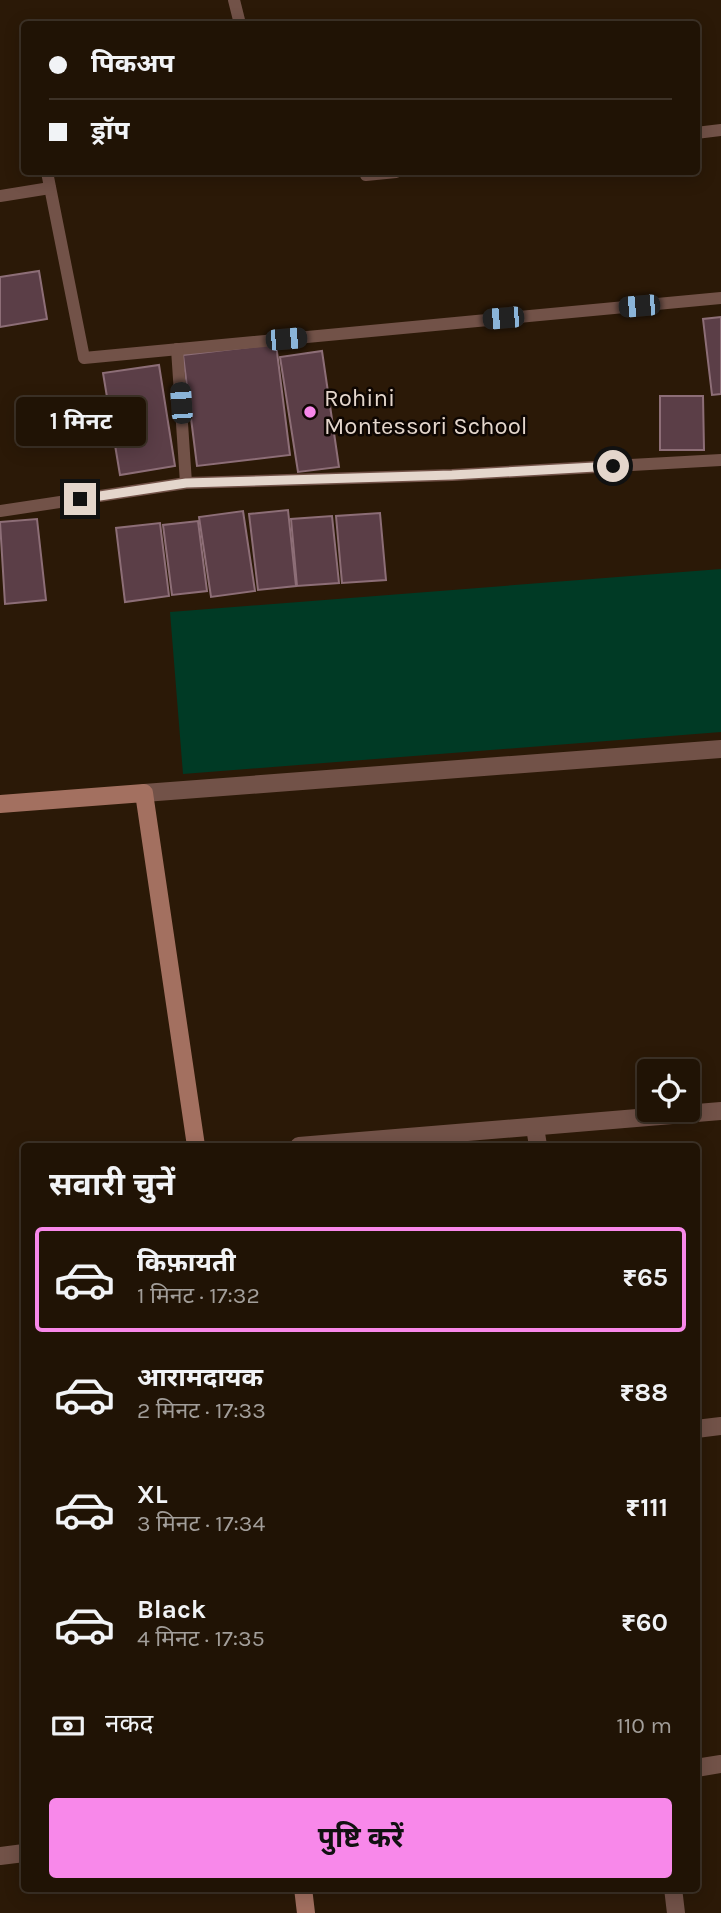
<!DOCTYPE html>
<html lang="hi">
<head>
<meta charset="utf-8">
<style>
	body { margin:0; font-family:Karla,"Noto Sans Devanagari",sans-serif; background:#281c0f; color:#f1f3f6; height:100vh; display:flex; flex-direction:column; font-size:26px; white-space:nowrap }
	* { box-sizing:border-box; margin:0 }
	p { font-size:23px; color:#a29e9a }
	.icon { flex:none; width:38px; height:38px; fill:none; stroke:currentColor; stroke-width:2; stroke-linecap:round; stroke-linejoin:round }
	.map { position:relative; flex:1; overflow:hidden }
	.sheet { position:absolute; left:21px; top:1143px; width:679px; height:749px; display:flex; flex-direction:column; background:#201305; border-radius:7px; box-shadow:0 4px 18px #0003,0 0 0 2px #3d3227 }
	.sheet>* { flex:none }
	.hud { position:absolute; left:21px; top:21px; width:679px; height:154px; border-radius:7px; box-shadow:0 4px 18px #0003,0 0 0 2px #3d3227; display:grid; align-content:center; height:154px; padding:0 28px; background:#201305 }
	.tools { position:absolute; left:637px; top:1059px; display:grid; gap:14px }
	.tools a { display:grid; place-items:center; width:63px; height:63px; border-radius:7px; background:#201305; box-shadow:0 4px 18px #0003,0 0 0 2px #3d3227; font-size:35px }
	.end { position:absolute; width:32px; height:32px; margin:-16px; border:9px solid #e4d6cc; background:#111; box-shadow:0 0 0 4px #111 }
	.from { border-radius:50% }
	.bubble { position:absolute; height:49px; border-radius:7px; background:#201305; box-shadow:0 4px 18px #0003,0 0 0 2px #3d3227; font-size:23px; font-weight:700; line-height:49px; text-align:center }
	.car { position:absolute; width:21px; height:42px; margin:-21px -10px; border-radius:9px; box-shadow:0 0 5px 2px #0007; background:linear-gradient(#222 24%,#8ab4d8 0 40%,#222 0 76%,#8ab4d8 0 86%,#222 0) }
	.hud b { display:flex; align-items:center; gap:24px; height:66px; font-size:26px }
	.hud b+b { border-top:2px solid #3d3227 }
	.hud i { width:18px; height:18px; background:#f1f3f6 }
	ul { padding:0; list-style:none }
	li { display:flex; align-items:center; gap:21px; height:105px; margin:0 14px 10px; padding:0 14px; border:4px solid transparent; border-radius:7px }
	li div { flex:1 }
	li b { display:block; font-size:26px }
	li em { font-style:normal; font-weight:700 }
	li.selected { border-color:#f888ea }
	li>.icon { width:63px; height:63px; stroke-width:1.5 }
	h2 { padding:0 28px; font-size:32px; line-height:84px }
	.pay { display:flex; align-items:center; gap:18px; height:77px; padding:0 28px; font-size:26px }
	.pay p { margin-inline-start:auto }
	.action { display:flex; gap:14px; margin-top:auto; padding:14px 28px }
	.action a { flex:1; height:80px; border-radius:7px; background:#f888ea; color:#111; font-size:28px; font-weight:700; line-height:80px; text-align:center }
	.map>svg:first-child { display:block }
	.green { fill:#003a25 }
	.building { fill:#5b3e47; stroke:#8d6e77; stroke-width:2 }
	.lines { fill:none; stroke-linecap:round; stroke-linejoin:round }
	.lane { stroke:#725248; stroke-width:12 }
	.street { stroke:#725248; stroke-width:18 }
	.secondary { stroke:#a37060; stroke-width:18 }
	.route { stroke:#e4d6cc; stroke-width:9 }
	.poi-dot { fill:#f888ea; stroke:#0e0602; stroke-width:2.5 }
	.labels { text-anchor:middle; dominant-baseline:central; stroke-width:5; stroke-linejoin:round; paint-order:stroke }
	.poi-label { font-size:24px; fill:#e4d6cc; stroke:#0e0602; text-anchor:start }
</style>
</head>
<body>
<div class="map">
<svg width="721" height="1913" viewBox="0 0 721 1913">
	<rect width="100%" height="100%" fill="#2b1907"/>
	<polygon class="green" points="721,569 721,732 183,774 170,612"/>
	<g class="building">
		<polygon points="39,271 47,319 0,327 0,277"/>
		<polygon points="721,317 721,394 712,395 703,319"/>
		<polygon points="276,344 290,455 197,466 183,355"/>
		<polygon points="322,351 339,467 298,472 280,357"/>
		<polygon points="159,365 175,466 120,475 103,373"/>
		<polygon points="660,396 703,396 704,450 660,450"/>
		<polygon points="288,510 296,586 258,590 249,514"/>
		<polygon points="243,511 255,591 211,597 199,517"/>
		<polygon points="380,513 386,580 342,583 336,516"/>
		<polygon points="332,516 339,583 297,586 291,519"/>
		<polygon points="37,519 46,600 5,604 0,522"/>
		<polygon points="198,521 207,591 172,595 163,525"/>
		<polygon points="160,523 169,596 125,602 116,528"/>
	</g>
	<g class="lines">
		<g class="lane">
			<polyline points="234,0 240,24"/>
			<polyline points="696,133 721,130"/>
			<polyline points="47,172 84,358 721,298"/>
			<polyline points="365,172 366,175 396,172"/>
			<polyline points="0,196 50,188"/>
			<polyline points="177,349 186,483"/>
			<polyline points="0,511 186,483 452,475 721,460"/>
		</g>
		<g class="street">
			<polyline points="144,793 721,749"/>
			<polyline points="535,1127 538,1146"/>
			<polyline points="299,1146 721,1111"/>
			<polyline points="696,1429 721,1426"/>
			<polyline points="696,1768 721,1764"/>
			<polyline points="0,1856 24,1853"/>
			<polyline points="673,1888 676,1913"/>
		</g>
		<g class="secondary">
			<polyline points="0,804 144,793 196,1146"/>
			<polyline points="303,1888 306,1913"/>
		</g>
	</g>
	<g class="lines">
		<polyline class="route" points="80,499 186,483 452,475 613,466"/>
	</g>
	<circle class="poi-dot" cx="310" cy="412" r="7"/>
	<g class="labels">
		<g class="poi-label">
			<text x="324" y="398">Rohini<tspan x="324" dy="28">Montessori School</tspan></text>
		</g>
	</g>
</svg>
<div class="tools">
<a><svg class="icon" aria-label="locate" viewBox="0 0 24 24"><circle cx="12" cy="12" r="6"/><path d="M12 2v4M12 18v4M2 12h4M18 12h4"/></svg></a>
</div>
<i class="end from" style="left:613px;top:466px"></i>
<i class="end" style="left:80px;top:499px"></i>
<div class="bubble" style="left:16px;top:397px;width:130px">1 मिनट</div>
<i class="car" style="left:639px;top:306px;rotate:265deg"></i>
<i class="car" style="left:503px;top:318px;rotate:265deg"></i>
<i class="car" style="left:286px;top:339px;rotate:85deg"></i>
<i class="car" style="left:181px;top:403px;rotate:356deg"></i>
<div class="hud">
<b><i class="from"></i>पिकअप</b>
<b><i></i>ड्रॉप</b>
</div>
<section class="sheet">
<h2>सवारी चुनें</h2>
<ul>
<li class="selected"><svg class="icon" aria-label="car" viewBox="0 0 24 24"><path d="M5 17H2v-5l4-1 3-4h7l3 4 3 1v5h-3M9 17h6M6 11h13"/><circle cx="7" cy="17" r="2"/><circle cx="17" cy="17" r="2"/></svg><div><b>किफ़ायती</b><p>1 मिनट · 17:32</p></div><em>₹65</em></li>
<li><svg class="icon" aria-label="car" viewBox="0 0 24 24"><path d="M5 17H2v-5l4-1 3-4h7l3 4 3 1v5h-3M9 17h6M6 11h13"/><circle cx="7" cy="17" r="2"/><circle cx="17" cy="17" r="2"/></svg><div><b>आरामदायक</b><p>2 मिनट · 17:33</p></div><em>₹88</em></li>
<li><svg class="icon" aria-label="car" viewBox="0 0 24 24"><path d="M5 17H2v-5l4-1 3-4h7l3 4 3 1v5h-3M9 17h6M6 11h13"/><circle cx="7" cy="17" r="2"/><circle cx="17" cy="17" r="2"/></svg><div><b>XL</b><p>3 मिनट · 17:34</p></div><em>₹111</em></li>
<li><svg class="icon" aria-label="car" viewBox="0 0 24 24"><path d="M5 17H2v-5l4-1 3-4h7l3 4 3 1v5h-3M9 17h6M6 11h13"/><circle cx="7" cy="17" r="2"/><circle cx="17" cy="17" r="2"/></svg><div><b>Black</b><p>4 मिनट · 17:35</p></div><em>₹60</em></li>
</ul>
<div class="pay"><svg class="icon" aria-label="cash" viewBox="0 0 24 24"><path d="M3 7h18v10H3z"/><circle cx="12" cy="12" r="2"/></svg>नकद<p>110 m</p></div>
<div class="action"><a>पुष्टि करें</a></div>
</section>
</div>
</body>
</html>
